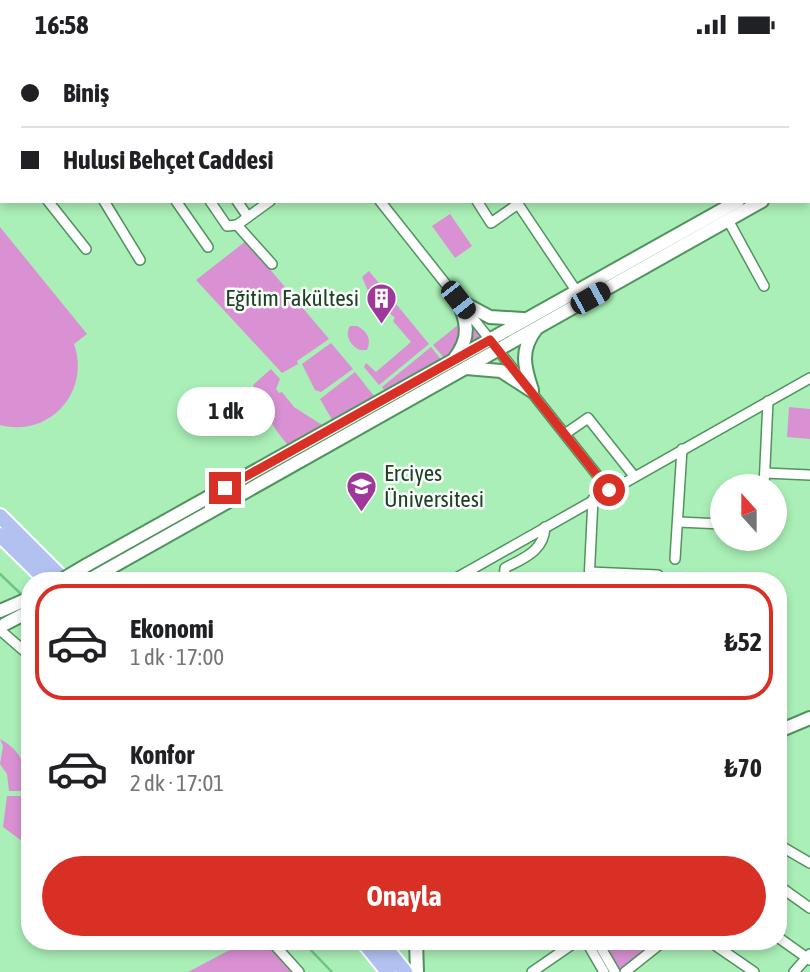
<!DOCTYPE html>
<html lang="tr">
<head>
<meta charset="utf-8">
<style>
	body { margin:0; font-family:"Asap Condensed",sans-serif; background:#f6f6f6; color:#202124; height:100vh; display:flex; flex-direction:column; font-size:26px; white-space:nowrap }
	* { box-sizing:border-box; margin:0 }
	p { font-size:23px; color:#757577 }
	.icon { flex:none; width:38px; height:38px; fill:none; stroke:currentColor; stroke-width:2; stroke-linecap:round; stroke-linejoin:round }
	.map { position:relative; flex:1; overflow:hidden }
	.details { position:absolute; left:21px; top:523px; width:766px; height:378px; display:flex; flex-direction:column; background:#fff; border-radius:28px; box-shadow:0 4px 10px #0003 }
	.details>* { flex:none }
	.banner { position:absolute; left:0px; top:0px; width:810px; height:154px; box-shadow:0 4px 10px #0003; display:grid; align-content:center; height:154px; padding:0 21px; background:#fff }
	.needle { width:46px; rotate:339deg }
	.buttons { position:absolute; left:710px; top:425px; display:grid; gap:14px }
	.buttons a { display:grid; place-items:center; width:77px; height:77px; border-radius:50%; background:#fff; box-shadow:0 4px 10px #0003; font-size:35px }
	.end { position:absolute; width:32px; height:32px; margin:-16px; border:9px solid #d93025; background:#fff; box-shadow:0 0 0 4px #fff }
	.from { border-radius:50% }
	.bubble { position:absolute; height:49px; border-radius:24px; background:#fff; box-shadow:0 4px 10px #0003; font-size:23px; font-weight:700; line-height:49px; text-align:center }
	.car { position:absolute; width:21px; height:42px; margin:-21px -10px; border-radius:9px; box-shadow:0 0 5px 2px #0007; background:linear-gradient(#222 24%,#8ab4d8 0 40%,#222 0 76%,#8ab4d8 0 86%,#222 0) }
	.banner b { display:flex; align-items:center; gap:24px; height:66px; font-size:26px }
	.banner b+b { border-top:2px solid #e0e0e0 }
	.banner i { width:18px; height:18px; background:#202124 }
	ul { padding:12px 0 0; list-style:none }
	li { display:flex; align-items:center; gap:21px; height:116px; margin:0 14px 10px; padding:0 7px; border:4px solid transparent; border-radius:28px }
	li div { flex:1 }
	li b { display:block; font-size:26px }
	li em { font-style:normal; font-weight:700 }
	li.current { border-color:#d93025 }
	li>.icon { width:63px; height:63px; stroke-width:1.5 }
	.primary-button { display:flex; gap:14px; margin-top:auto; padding:14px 21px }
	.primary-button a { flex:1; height:80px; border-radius:42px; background:#d93025; color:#fff; font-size:28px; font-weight:700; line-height:80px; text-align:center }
	.status { display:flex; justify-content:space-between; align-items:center; height:49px; padding:0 35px; background:#fff; direction:ltr }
	.status svg { height:19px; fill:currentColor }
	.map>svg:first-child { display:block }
	.green { fill:#d991d3 }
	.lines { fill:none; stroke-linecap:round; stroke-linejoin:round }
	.stream { stroke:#6dc781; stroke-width:2.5 }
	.street-casing { stroke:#51935f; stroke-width:12 }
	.secondary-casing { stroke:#51935f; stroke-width:16 }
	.primary-casing { stroke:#fff; stroke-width:18 }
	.street { stroke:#fff; stroke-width:9 }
	.secondary { stroke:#fff; stroke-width:12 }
	.primary { stroke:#b2c1ef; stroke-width:14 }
	.secondary-bridge-casing { stroke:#51935f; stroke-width:16; stroke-linecap:butt }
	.secondary-bridge { stroke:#fff; stroke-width:12 }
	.route { stroke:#d93025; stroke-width:9 }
	.labels { text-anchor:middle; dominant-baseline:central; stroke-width:5; stroke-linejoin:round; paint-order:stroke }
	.poi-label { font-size:23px; fill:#223e28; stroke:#f8fff9; text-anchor:end }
</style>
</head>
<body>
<div class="status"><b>16:58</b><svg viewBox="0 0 49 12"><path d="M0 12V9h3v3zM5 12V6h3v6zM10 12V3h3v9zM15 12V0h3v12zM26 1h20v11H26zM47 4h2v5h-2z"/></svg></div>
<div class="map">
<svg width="810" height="923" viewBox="0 0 810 923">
	<rect width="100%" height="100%" fill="#aaefb7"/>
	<g class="green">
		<polygon points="450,165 472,197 455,209 432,177"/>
		<path d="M0 178 87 285 74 295C91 343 49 389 0 376Z"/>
		<polygon points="246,192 329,290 297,312 298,315 282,324 196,231"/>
		<polygon points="369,222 429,295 379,336 364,318 366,314 376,323 411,293 393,272 395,269 369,244 362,228"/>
		<polygon points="468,268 481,284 483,292 451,317 433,296"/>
		<path d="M350 277H357C367 282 372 290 367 301H360C351 297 344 287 350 277Z"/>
		<polygon points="331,294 353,320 321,343 315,341 302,315"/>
		<polygon points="431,298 448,319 391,350 382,338"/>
		<path d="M271 320 280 330 276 340 279 344 282 343 294 358 333 383 296 404C275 385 264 362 253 336Z"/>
		<polygon points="355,323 381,356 338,381 320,350"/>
		<polygon points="789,358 810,360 810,390 787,388"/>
		<path d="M0 690C40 711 30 760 30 798L3 778 7 747H28L29 742H9L7 725 0 715 3 697Z"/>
		<polygon points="245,893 265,893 292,923 188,923"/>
		<polygon points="603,893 660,893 620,922"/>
	</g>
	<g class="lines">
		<g class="stream">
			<polyline points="0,525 22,546"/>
			<polyline points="302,892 332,923"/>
		</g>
		<defs>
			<g id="street">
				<polyline points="69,0 71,2"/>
				<polyline points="255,0 256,2"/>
				<polyline points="473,0 475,2"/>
				<polyline points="548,0 549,2"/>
				<polyline points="525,2 528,0"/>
				<polyline points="0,92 2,94"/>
				<polyline points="48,152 86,200"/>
				<polyline points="104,152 140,211"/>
				<polyline points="176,152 208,198"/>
				<polyline points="210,152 227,177 237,176 270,152"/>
				<polyline points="237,152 248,168"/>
				<polyline points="380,152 609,441"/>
				<polyline points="477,152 491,174 518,155 577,243"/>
				<polyline points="728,171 764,237"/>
				<polyline points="237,176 272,215"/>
				<polyline points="565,385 588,369 634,427"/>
				<polyline points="765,424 810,426"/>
				<polyline points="764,438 768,352"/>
				<polyline points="678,473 723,475"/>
				<polyline points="675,510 682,400"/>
				<polyline points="590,523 658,526"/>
				<polyline points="451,532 810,329"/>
				<path d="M504 532 505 519C524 509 544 502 545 478"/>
				<polyline points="589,532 593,450"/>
				<polyline points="1,582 30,607"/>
				<polyline points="28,605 30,580"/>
				<polyline points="779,796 810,814"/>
				<polyline points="779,837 810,859"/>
				<polyline points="779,889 810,911"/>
				<polyline points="271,892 299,923"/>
				<polyline points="586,892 604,923"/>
				<polyline points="597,892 615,923"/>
				<polyline points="709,892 754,923"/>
				<polyline points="532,923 577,892"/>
				<polyline points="625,923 664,892"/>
				<polyline points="794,923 810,905"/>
			</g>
			<g id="secondary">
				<polyline points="808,112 810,111"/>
				<polyline points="808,126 810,126"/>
				<polyline points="458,251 490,268 523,270"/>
				<path d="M455 309C471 288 467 273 458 251"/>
				<polyline points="466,319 501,322 532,342"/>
				<path d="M532 341C524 317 520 301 536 280"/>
				<polyline points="87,516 738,152"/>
				<polyline points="87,532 762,152"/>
				<polyline points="0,562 30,549"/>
				<polyline points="5,575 30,562"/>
				<polyline points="779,682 810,669"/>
				<polyline points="416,892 417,923"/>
			</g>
			<g id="primary">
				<polyline points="0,467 65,532"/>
				<polyline points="0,486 47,532"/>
				<polyline points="363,892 388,923"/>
				<polyline points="380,892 405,923"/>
			</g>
		</defs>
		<use href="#street" class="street-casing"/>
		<use href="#secondary" class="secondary-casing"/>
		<use href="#primary" class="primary-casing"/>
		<use href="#street" class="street"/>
		<use href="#secondary" class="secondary"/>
		<use href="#primary" class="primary"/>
		<defs>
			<polyline id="secondary-bridge" points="60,532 87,516"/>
		</defs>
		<use href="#secondary-bridge" class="secondary-bridge-casing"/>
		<use href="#secondary-bridge" class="secondary-bridge"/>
	</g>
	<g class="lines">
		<polyline class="route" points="225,439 490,291 609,441"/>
	</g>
	<defs>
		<symbol id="building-pin" viewBox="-11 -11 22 30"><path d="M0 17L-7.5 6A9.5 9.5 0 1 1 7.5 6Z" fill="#9f389b" stroke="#f8fff9"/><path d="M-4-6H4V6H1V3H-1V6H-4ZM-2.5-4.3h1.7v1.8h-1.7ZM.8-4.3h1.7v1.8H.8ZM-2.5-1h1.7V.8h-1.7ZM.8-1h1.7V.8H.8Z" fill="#fff"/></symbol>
		<symbol id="university-pin" viewBox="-11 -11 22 30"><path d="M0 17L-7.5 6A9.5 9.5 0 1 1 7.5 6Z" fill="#9f389b" stroke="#f8fff9"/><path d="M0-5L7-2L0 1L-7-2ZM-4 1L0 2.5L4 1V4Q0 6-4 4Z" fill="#fff"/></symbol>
	</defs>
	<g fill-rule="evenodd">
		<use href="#building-pin" x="364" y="232" width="35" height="47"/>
		<use href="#university-pin" x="344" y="420" width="35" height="47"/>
	</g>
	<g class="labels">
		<g class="poi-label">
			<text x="359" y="249">Eğitim Fakültesi</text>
			<text x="384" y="424" text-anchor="start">Erciyes<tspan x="384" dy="26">Üniversitesi</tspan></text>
		</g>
	</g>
</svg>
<div class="buttons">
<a><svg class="needle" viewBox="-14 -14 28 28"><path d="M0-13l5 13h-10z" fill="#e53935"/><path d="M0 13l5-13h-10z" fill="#757577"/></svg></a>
</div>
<i class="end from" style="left:609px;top:441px"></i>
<i class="end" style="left:225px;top:439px"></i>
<div class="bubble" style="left:177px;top:338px;width:98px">1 dk</div>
<i class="car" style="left:590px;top:249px;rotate:61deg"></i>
<i class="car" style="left:458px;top:251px;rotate:142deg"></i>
<div class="banner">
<b><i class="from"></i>Biniş</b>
<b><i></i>Hulusi Behçet Caddesi</b>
</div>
<section class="details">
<ul>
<li class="current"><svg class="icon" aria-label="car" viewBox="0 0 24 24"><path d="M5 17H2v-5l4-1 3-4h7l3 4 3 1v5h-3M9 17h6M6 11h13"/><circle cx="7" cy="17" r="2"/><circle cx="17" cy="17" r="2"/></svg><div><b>Ekonomi</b><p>1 dk · 17:00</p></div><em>₺52</em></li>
<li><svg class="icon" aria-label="car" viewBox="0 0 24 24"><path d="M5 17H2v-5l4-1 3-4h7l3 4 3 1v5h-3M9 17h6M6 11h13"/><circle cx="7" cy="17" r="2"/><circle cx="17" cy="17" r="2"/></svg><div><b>Konfor</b><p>2 dk · 17:01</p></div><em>₺70</em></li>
</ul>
<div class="primary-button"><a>Onayla</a></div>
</section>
</div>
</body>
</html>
